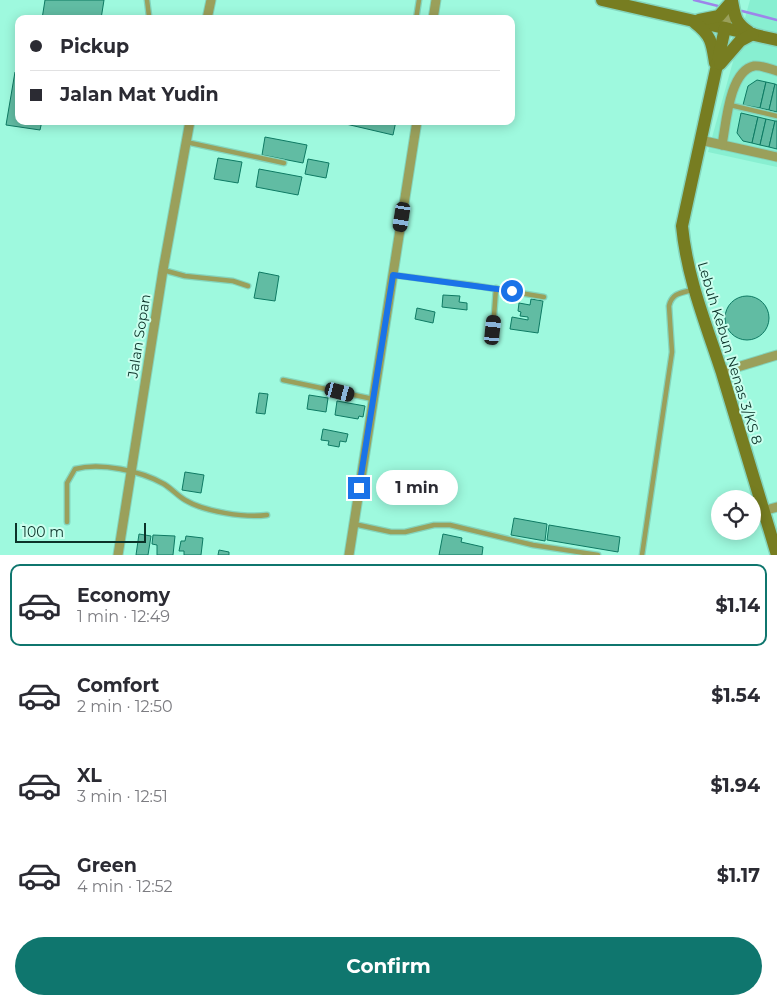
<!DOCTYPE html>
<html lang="en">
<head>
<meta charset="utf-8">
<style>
	body { margin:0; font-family:Montserrat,sans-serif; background:#f2f2f3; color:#2b2b33; height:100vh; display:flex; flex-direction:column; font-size:19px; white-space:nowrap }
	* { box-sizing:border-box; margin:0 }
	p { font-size:16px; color:#7c7c81 }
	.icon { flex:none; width:28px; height:28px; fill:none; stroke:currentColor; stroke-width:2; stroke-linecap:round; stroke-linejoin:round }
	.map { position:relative; height:555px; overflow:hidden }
	.sheet { display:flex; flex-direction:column; background:#fff; flex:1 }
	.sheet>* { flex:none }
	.hud { position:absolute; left:15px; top:15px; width:500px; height:110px; border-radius:10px; box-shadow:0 2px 12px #0003; display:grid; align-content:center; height:110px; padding:0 15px; background:#fff }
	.controls { position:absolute; left:711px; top:490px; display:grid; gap:10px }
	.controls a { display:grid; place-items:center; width:50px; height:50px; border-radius:50%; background:#fff; box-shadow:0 2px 12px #0003; font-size:25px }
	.scale { position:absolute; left:15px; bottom:12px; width:131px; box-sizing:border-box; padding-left:5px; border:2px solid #0b3329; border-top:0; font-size:14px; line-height:18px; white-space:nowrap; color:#0b3329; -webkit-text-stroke:4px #caffee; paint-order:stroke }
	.end { position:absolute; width:22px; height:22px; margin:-11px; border:6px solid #1a73e8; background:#fff; box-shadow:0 0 0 2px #fff }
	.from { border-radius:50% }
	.bubble { position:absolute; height:35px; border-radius:18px; background:#fff; box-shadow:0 2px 12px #0003; font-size:16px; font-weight:700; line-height:35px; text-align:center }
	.car { position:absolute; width:15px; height:30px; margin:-15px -8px; border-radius:6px; box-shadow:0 0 4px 1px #0007; background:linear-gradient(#222 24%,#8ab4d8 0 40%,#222 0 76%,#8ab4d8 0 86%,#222 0) }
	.hud b { display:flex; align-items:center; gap:18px; height:48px; font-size:19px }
	.hud b+b { border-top:1px solid #e1e1e2 }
	.hud i { width:12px; height:12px; background:#2b2b33 }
	ul { padding:9px 0 0; list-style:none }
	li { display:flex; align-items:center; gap:15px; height:82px; margin:0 10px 8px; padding:0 5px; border:2px solid transparent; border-radius:10px }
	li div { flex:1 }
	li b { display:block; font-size:19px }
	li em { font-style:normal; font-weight:700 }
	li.on { border-color:#0f766e }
	li>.icon { width:45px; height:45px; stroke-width:1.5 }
	.primary-button { display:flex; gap:10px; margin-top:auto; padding:10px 15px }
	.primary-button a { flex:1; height:58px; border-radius:30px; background:#0f766e; color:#fff; font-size:20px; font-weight:700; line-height:58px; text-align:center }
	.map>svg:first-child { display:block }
	.built { fill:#88efd1 }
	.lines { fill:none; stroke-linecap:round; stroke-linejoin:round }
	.stream { stroke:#9d85ea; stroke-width:2.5 }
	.building { fill:#61bca3; stroke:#0e7a63 }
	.lane-casing { stroke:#84d5bd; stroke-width:7 }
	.street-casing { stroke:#84d5bd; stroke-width:11 }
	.secondary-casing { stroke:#84d5bd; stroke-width:15 }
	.lane { stroke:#9aa05b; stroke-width:4.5 }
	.street { stroke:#9aa05b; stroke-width:9 }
	.secondary { stroke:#777d21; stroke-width:12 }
	.route { stroke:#1a73e8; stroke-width:6 }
	.labels { text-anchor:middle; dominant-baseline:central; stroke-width:4; stroke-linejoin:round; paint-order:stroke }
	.street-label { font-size:14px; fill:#0b3329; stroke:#caffee }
</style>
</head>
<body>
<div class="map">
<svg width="777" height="555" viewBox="0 0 777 555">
	<rect width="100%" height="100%" fill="#9ef9de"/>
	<polygon class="built" points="750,0 777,0 777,167 708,152"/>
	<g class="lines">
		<g class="stream">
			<polyline points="694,0 718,6"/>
			<polyline points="742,11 777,20"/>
		</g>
	</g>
	<g class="building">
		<polygon points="45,0 104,0 101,19 42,19"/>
		<polygon points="15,72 19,72 19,121 42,121 40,130 6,125"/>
		<polygon points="757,80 766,82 760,108 743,105 748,86"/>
		<polygon points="766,82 775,84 769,110 760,108"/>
		<polygon points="775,84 777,85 777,112 769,110"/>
		<polygon points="741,113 758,117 752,143 743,141 737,133"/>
		<polygon points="758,117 766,119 760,145 752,143"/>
		<polygon points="766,119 775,121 769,147 760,145"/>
		<polygon points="333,121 396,121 393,135"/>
		<polygon points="775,121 777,121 777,149 769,147"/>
		<polygon points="265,137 307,145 303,163 262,155"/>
		<polygon points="218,158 242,162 238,183 214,179"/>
		<polygon points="308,159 329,163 326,178 305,174"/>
		<polygon points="259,169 302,177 298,195 256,187"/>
		<polygon points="259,272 279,276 275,301 254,298"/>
		<polygon points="443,295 460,296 459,302 467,303 467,310 442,307"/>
		<circle cx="747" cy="318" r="22"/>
		<polygon points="531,299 543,301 538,333 510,329 512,317 528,320 528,317 520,316 521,312 518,311 519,303 530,305"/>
		<polygon points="417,308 435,312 433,323 415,319"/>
		<polygon points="259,393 268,394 265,414 256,413"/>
		<polygon points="309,395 328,398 326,412 307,409"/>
		<polygon points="337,401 365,406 363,417 359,416 358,419 335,415"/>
		<polygon points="323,429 348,434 346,442 340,441 339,447 328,445 329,441 321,440"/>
		<polygon points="185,472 204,475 201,493 182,490"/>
		<polygon points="514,518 547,524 545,541 511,535"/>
		<polygon points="549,525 620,537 618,552 547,540"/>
		<polygon points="139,534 151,536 148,555 136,555"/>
		<polygon points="443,534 462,538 461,542 483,547 482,555 439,555"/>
		<polygon points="153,535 175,536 173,555 157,555 157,545 152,544"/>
		<polygon points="186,536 203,538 201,555 184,555 184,551 179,551 181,541 185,541"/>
		<polygon points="219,550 229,552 229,555 218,555"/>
	</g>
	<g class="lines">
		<defs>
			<g id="lane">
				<polyline points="147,0 149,16"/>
				<polyline points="416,19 419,0"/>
				<polyline points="730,105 777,116"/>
				<polyline points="186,142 284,163"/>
				<polyline points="163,270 185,276 233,281 248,286"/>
				<polyline points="393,275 472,285 544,297"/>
				<polyline points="493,330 496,288"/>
				<polyline points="283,380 373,399"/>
				<path d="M67 522V483L75 469C101 462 141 471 164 484 172 489 178 496 185 500 205 512 246 518 267 515"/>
				<polyline points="354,524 391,532 405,532 434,525 450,525 533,545 598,555"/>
				<path d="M642 555 672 352 669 306C672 293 681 293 692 290"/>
			</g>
			<g id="street">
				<polyline points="207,19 211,0"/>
				<polyline points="433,19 436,0"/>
				<polyline points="725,28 731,5"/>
				<polyline points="700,140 777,157"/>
				<path d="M722 145C726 125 729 71 754 66 761 65 770 69 777 71"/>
				<polyline points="721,372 777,355"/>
				<polyline points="763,511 777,507"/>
				<polyline points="118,555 163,270 190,121"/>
				<polyline points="349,555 417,121"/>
			</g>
			<g id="secondary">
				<polyline points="602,0 777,40"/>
				<path d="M732 1C735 17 735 22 749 32"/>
				<polyline points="699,20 719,16 732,1"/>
				<path d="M695 23C712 36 712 44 715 63"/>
				<path d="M725 28 682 226C687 278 706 324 722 373 740 433 758 494 777 555"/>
				<polyline points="720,64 740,41 753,34"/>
			</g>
		</defs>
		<use href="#lane" class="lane-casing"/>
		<use href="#street" class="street-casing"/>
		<use href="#secondary" class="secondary-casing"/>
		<use href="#lane" class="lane"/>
		<use href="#street" class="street"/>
		<use href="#secondary" class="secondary"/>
	</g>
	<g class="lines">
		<polyline class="route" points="359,488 393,275 512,291"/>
	</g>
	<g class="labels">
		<g class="street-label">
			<text transform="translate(139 336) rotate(-81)">Jalan Sopan</text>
			<text transform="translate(730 353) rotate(73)">Lebuh Kebun Nenas 3/KS 8</text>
		</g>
	</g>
</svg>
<div class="controls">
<a><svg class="icon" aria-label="locate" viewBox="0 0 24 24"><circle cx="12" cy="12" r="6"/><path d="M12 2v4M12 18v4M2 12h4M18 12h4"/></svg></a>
</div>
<div class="scale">100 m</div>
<i class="end from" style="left:512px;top:291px"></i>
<i class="end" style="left:359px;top:488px"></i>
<div class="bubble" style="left:376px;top:470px;width:82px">1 min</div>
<i class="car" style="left:402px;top:217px;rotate:189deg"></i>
<i class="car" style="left:493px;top:330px;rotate:6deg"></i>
<i class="car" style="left:340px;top:392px;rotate:105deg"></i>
<div class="hud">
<b><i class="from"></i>Pickup</b>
<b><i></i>Jalan Mat Yudin</b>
</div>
</div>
<section class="sheet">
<ul>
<li class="on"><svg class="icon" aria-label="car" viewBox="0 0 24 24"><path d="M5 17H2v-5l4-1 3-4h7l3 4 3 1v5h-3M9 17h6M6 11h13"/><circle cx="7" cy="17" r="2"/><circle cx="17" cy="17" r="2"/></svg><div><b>Economy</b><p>1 min · 12:49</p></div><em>$1.14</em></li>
<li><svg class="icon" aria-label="car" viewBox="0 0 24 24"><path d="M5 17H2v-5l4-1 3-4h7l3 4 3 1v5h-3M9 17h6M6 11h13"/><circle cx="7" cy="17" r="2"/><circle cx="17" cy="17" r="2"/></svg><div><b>Comfort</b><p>2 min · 12:50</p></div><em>$1.54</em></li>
<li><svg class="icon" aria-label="car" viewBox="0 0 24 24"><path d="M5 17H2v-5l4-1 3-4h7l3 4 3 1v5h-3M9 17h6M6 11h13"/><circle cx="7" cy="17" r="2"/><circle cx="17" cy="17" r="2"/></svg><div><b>XL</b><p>3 min · 12:51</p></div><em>$1.94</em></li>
<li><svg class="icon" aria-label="car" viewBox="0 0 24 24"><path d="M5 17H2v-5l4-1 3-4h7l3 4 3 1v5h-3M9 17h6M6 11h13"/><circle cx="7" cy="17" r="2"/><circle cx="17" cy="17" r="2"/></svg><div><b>Green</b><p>4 min · 12:52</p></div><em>$1.17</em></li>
</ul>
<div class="primary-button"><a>Confirm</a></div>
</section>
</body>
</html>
